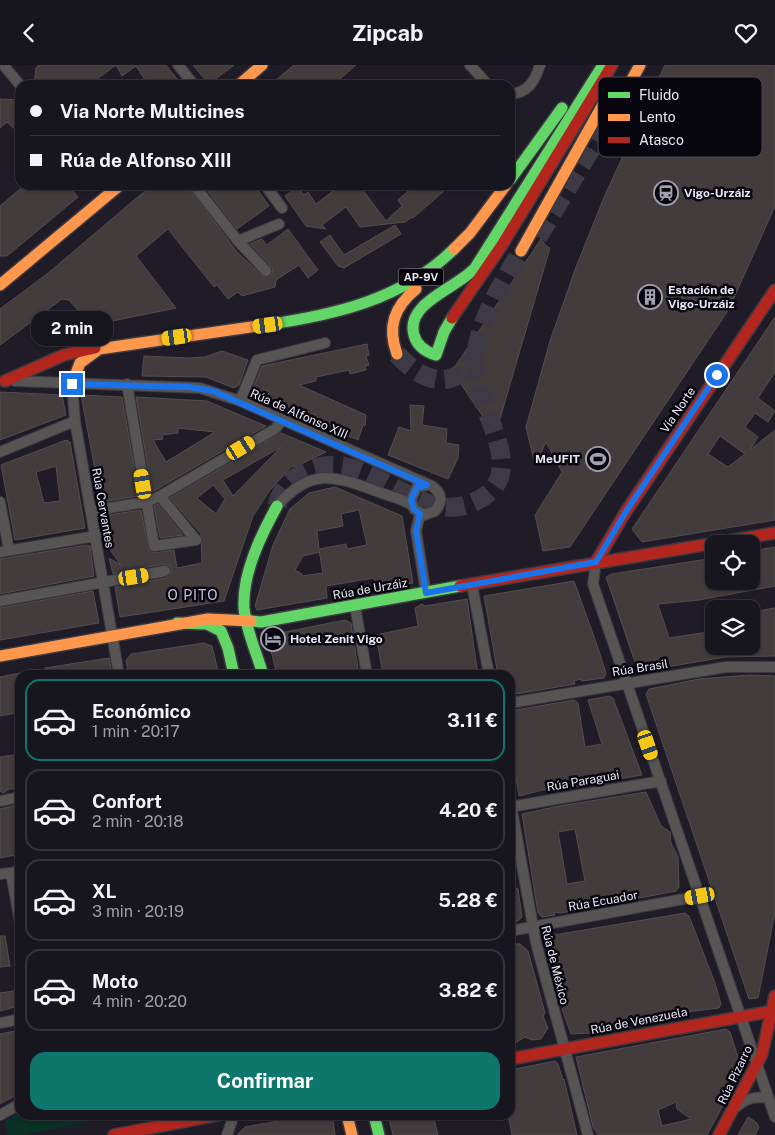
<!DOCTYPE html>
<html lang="es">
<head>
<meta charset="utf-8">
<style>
	body { margin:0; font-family:"Public Sans",sans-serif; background:#24222a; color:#f1f3f6; height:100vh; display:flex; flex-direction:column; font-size:19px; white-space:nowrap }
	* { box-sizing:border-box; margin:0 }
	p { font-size:16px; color:#9e9fa4 }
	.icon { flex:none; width:28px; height:28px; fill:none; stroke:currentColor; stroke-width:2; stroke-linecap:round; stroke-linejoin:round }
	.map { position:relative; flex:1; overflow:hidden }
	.panel { position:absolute; left:15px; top:605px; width:500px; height:450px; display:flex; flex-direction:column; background:#17151d; border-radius:15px; box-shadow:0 1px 4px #0004,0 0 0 1px #36343b }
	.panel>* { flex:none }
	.guide { position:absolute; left:15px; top:15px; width:500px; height:110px; border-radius:15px; box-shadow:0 1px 4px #0004,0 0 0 1px #36343b; display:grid; align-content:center; height:110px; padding:0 15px; background:#17151d }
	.controls { position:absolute; left:705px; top:470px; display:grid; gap:10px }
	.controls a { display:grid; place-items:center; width:55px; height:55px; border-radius:10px; background:#17151d; box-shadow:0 1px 4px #0004,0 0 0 1px #36343b; font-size:25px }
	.end { position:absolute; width:22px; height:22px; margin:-11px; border:6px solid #1a73e8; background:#fff; box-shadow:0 0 0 2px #fff }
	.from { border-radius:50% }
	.bubble { position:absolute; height:35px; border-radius:15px; background:#17151d; box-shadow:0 1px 4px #0004,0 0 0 1px #36343b; font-size:16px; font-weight:700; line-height:35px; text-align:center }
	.car { position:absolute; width:15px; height:30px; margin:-15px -8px; border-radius:6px; box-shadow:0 0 4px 1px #0007; background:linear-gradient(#f5c518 24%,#345 0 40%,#f5c518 0 76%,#345 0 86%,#f5c518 0) }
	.guide b { display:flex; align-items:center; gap:18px; height:48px; font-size:19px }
	.guide b+b { border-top:1px solid #36343b }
	.guide i { width:12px; height:12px; background:#f1f3f6 }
	ul { padding:9px 0 0; list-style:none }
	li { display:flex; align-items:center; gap:15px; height:82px; margin:0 10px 8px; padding:0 5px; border:2px solid #36343b; border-radius:15px }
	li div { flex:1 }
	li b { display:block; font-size:19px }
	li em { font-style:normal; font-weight:700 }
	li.selected { border-color:#0f766e }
	li>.icon { width:45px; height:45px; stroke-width:1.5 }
	.action { display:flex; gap:10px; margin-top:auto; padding:10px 15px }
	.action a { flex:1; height:58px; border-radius:15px; background:#0f766e; color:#fff; font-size:20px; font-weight:700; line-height:58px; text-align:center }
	header { display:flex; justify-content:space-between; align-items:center; height:65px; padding:0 15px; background:#17151d; font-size:22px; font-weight:700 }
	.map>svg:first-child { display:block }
	.green { fill:#093224 }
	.building { fill:#423c3c; stroke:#534e4f; fill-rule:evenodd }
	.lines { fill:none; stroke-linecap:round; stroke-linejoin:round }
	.highway-tunnel { stroke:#3d3a46; stroke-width:19; stroke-dasharray:19 9; stroke-linecap:butt }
	.street-casing { stroke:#3c3943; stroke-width:12 }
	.fast-casing { stroke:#3c3943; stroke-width:14 }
	.slow-casing { stroke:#3c3943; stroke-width:14 }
	.jam-casing { stroke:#3c3943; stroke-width:14 }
	.street { stroke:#575454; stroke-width:10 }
	.fast { stroke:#63d668; stroke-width:11 }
	.slow { stroke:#ff974d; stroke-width:11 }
	.jam { stroke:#b3261e; stroke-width:11 }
	.route { stroke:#1a73e8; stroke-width:6 }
	.labels { text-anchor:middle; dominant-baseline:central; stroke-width:5; stroke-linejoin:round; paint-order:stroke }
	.shield { fill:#07050d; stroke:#a6a3af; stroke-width:1 }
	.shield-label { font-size:11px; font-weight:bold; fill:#eae7f5 }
	.poi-label { font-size:12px; font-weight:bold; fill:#eae7f5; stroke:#07050d; text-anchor:start }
	.street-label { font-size:12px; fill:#eae7f5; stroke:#07050d }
	.neighbourhood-label { font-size:14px; letter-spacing:1px; fill:#c5bfda; stroke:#07050d }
	.key { fill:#07050d; stroke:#4b4953; stroke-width:1 }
	.key-label { font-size:14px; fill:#eae7f5 }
</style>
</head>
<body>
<header><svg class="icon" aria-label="back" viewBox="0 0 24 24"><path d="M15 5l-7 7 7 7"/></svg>Zipcab<svg class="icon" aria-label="heart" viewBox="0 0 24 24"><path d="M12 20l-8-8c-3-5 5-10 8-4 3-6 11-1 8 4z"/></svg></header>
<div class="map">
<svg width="775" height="1070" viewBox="0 0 775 1070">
	<rect width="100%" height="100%" fill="#1f1c27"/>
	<polygon class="green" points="20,1048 20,1050 107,1050 107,1053 23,1070 8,1070 5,1056"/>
	<g class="building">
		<polygon points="39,0 116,0 89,20 34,20 36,3"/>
		<polygon points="116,0 166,0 182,20 138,20 145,15 136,1 122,11"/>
		<polygon points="193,0 234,0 209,19"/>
		<polygon points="294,0 356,0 333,20 270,20"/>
		<polygon points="665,0 775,0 775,141 729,244 570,482 543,486 535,450 562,407 546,377 540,390 534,396 526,362 550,276 576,202 605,130"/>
		<polygon points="0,34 20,35 20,69 7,57 0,63"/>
		<polygon points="25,120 68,120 78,132 7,191 0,191 0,141"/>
		<polygon points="152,120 187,120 237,187 264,212 271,211 273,204 250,179 262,174 267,180 288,164 318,205 308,213 299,200 276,215 275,222 242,231 238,227 228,234 217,220 214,222 168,164 136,191 176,243 112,256 103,246 87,256 69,235 62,234 0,280 0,244 47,209"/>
		<polygon points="203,120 254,120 269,141 237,164"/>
		<polygon points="335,120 359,120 386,156 402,141 398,135 415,120 440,120 444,126 413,153 412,152 405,157 360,162 346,142 322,160 326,164 306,161 285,131 298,122 304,130 308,127 316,139 337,123"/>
		<polygon points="395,160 401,169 344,203 338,201 320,177 330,170 344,190"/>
		<polygon points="541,174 546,181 550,183 499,357 495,356 490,362 452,306"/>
		<path d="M775 252V307L758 333 775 346 768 357 755 348 745 362 758 372 750 385 775 365V455L642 477 632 464ZM720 371 745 389 728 402 708 389Z"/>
		<polygon points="367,279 369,290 366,291 369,300 365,301 366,305 350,309 349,305 316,312 316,316 299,320 366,350 365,361 363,360 358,375 252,332 251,328 262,301"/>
		<polygon points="222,286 248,295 239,320 234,323 206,312 142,311 144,291 189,293 205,292"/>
		<polygon points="0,327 62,330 66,350 0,375"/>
		<polygon points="81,330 122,332 139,431 101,437"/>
		<path d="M136 332 207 336 266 361 152 427ZM178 363 215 367 166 397 153 375 163 374 162 370 178 368Z"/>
		<polygon points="410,340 424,341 422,360 447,364 446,378 459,380 458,393 448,414 388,390 399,362 411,366"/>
		<path d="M281 368 326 387 295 402 292 401 270 425 253 451 224 536 120 552 115 522 166 513 172 505 170 501 164 499 113 509 109 493 121 500 108 482 102 451 141 445 149 486 154 488 174 485 177 503 202 498 201 469 170 433ZM281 382 233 431 223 415ZM213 420 225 434 216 449 197 433Z"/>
		<path d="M66 375 70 377 85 463 15 475 1 400ZM56 401 60 436 44 438 36 407Z"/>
		<path d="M335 422 402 451 413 518 376 525 374 513 326 521 327 533 257 545 255 541 273 480 290 444 309 428ZM359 445 367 480 347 484 346 479 319 484 317 466 343 461 341 449ZM319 485 323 508 302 511V509L295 505 303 491 320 487Z"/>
		<polygon points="158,439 183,470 160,473 154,441"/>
		<polygon points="87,480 90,481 94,511 0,529 0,494"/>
		<polygon points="775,482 775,521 699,535 658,539 669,573 714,566 714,581 751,581 751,547 775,543 775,591 725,592 661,603 641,606 637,603 606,512 612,509 714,493 714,516 751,516 751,486"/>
		<polygon points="574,516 598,583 606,608 604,613 582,616 581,614 574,616 575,619 510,630 510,610 498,610 484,531"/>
		<polygon points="93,526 99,558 0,575 0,543"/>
		<polygon points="467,534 478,610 435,610 430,608 383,610 376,570 418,561 415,543 422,539 425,541"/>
		<polygon points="345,555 351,558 359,610 277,610 268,573 270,570"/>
		<polygon points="204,578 212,581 219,610 129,610 126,596 131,589"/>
		<polygon points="109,593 112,610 46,610 45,603"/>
		<polygon points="20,608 20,647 0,651 0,612"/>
		<polygon points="749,610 775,611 775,847 758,933 749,934 646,629 649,624 699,614"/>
		<polygon points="609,631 613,633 642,710 607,716 609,718 605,719 604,716 555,725 553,715 547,724 519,731 512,688 510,688 510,646 574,635 578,638 585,682 602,679 588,635"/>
		<polygon points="20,689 20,724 9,724 3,728 0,726 0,692"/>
		<path d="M646 727 661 761 670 767 671 778 678 792 679 822 676 826 561 848 554 847 555 850 542 852 538 848 522 749 559 741ZM575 764 585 816 567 819 558 767Z"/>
		<polygon points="20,739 20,789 0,793 0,744"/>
		<polygon points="510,821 518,824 522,852 518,856 510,858"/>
		<polygon points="685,848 689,851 715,918 721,939 719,943 679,948 590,968 571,969 562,944 567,939 560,935 551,904 544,876 548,871"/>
		<polygon points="0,871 5,871 10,901 0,902"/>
		<polygon points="510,879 520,879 528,886 545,948 543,951 548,963 541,974 532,975 525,972 510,981"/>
		<polygon points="14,926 15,942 0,946 0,928"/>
		<path d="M726 964 730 967 742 1005 707 1070H598L593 1062 576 992ZM676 1037 677 1044 691 1054 662 1061 658 1045Z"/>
		<polygon points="15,966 20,969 20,1028 0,1039 0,969"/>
		<polygon points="555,996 558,999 563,1015 564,1014 577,1070 512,1070 508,1050 510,1050 510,1005"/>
		<polygon points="312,1050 330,1050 333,1053 335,1070 237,1070 245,1062"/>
		<polygon points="388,1050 433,1050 438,1070 393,1070"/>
		<polygon points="748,1052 756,1057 759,1062 755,1070 738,1070"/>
	</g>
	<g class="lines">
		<g class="highway-tunnel">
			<polyline points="538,172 616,43"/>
			<path d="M397 289C423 319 457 328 477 287"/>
			<path d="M277 441C280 427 286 419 298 411 361 370 413 463 472 438 538 410 472 344 475 297 478 255 501 221 521 186"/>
		</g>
		<defs>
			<g id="street">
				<polyline points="178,0 194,20"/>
				<polyline points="470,0 488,20"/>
				<polyline points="5,2 20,20"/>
				<path d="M510 29C528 28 535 16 540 0"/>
				<polyline points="194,120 238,176 266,206"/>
				<polyline points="265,120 282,143"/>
				<polyline points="238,176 279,159"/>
				<path d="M15 316 200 323 240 336 432 421C442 428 443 437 435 446L424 450 414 444 411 435 417 422 427 420"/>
				<polyline points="72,319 75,356 119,610"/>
				<polyline points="127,319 154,481 196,475"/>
				<polyline points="240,336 257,295 325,278"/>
				<polyline points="0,387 75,356"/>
				<polyline points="160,431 196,475"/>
				<polyline points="0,437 9,485"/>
				<path d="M277 441C310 403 333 410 376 426 388 431 401 433 412 440"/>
				<polyline points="91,446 146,437 160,431 275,364 279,359 279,355"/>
				<polyline points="420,449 416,466 426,528"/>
				<polyline points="0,487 96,471"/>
				<polyline points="596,497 593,519 775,1052"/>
				<polyline points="472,520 489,610"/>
				<polyline points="0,536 165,506"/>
				<polyline points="355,541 367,610"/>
				<polyline points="510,638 726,602 775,602"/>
				<polyline points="510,734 536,878 588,1070"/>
				<polyline points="0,736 20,732"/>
				<polyline points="510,742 661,716"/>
				<polyline points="11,808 20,858"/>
				<polyline points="0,809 11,808 20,805"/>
				<polyline points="510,866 700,831"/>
				<polyline points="0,958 20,954"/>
				<path d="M737 1041C747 1033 756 1031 768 1033"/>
				<polyline points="0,1050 20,1039"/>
				<polyline points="227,1070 234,1050"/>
			</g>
			<g id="fast">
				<polyline points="510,115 562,43"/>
				<path d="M452 253 444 267 436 290C426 287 417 281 414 270 405 238 456 224 475 203L603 0"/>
				<path d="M265 260C334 250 402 235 454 184"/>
				<polyline points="251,556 261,557 460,521"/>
				<polyline points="177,558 207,559 221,566 228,583 234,610"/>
				<path d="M263 610C257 588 246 566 244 543 242 509 261 470 277 441"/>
				<polyline points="374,1050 379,1070"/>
			</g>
			<g id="slow">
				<polyline points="239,20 262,0"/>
				<polyline points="616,43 640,0"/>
				<polyline points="454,184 470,168 506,120"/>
				<polyline points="521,186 606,34"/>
				<polyline points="0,220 120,120"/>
				<path d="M397 289C387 262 394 242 416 224"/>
				<polyline points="72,319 80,298 99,284 265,260"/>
				<polyline points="0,591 208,554 251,556"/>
				<polyline points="347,1050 352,1070"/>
			</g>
			<g id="jam">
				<polyline points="452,253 502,180 612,0"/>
				<polyline points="5,316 64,290 95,283"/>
				<polyline points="596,497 625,448 775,225"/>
				<polyline points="460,521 775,468"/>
				<polyline points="510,994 773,946"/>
				<polyline points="114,1070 218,1050"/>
				<polyline points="719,1070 762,989 775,931"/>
			</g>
		</defs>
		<use href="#street" class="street-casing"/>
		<use href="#fast" class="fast-casing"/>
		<use href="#slow" class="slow-casing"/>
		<use href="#jam" class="jam-casing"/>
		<use href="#street" class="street"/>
		<use href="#fast" class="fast"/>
		<use href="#slow" class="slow"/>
		<use href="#jam" class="jam"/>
	</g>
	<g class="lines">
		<polyline class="route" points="72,319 189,322 213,326 427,420 417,422 411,435 414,444 420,449 416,466 426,528 596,497 625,448 717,310"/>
	</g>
	<defs>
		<symbol id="station-ring" viewBox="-11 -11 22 22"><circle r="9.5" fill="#07050d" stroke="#a3a0ad" stroke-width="1.5"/><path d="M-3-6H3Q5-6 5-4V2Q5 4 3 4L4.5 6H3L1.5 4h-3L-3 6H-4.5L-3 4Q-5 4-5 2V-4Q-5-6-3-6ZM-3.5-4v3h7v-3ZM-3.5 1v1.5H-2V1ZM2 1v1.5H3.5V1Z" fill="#a3a0ad"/></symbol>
		<symbol id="building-ring" viewBox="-11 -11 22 22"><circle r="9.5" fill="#07050d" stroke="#a3a0ad" stroke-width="1.5"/><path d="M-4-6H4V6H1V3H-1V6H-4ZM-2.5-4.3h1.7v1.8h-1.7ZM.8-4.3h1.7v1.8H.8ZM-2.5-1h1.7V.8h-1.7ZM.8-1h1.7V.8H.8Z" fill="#a3a0ad"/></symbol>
		<symbol id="stadium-ring" viewBox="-11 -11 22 22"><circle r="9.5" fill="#07050d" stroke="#a3a0ad" stroke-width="1.5"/><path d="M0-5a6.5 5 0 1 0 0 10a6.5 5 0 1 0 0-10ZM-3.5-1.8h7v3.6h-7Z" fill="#a3a0ad"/></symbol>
		<symbol id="hotel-ring" viewBox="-11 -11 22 22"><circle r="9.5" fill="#07050d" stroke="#a3a0ad" stroke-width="1.5"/><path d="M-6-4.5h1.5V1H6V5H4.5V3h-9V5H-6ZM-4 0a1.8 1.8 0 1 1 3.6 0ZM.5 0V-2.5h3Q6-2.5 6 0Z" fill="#a3a0ad"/></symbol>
	</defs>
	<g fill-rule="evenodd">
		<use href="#station-ring" x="652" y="114" width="28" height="28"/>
		<use href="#building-ring" x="636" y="218" width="28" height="28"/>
		<use href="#stadium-ring" x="584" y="380" width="28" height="28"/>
		<use href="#hotel-ring" x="259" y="560" width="28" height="28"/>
	</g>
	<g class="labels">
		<rect class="shield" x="398.5" y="203.5" width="45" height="17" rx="4"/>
		<g class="shield-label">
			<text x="421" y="212">AP-9V</text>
		</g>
		<g class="poi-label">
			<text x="684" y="128">Vigo-Urzáiz</text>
			<text x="668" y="225">Estación de<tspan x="668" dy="14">Vigo-Urzáiz</tspan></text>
			<text x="580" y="394" text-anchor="end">MeUFIT</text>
			<text x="290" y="574">Hotel Zenit Vigo</text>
		</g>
		<g class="street-label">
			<text transform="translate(678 345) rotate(-56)">Vía Norte</text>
			<text transform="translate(299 349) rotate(24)">Rúa de Alfonso XIII</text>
			<text transform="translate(103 443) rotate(80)">Rúa Cervantes</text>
			<text transform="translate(370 524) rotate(-10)">Rúa de Urzáiz</text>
			<text transform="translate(640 603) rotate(-9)">Rúa Brasil</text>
			<text transform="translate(583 716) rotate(-10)">Rúa Paraguai</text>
			<text transform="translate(603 836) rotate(-10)">Rúa Ecuador</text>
			<text transform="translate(555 900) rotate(76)">Rúa de México</text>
			<text transform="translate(639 956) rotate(-11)">Rúa de Venezuela</text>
			<text transform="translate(735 1010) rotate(-64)">Rúa Pizarro</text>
		</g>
		<g class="neighbourhood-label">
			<text x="193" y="530">O PITO</text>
		</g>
	</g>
	<rect x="598" y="12" width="164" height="80" rx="8" class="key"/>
	<rect x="608" y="27" width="22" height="6" fill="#63d668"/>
	<rect x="608" y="49" width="22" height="7" fill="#ff974d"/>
	<rect x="608" y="72" width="22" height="6" fill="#b3261e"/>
	<g class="key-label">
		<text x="639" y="35">Fluido</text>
		<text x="639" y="57">Lento</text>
		<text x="639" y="80">Atasco</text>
	</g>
</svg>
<div class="controls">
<a><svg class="icon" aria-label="locate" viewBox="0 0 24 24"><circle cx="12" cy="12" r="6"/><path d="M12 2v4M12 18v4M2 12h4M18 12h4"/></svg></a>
<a><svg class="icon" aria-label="layers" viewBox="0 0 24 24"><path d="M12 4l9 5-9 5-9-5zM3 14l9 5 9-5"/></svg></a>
</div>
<i class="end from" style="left:717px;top:310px"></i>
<i class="end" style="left:72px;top:319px"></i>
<div class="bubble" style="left:31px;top:246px;width:82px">2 min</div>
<i class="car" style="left:268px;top:260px;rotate:262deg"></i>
<i class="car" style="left:177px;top:272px;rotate:262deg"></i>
<i class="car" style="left:241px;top:383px;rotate:59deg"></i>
<i class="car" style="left:143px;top:419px;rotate:351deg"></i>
<i class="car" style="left:134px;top:512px;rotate:81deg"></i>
<i class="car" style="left:648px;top:680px;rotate:161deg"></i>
<i class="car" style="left:700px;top:831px;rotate:260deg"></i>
<div class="guide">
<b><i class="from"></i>Via Norte Multicines</b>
<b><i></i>Rúa de Alfonso XIII</b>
</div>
<section class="panel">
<ul>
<li class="selected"><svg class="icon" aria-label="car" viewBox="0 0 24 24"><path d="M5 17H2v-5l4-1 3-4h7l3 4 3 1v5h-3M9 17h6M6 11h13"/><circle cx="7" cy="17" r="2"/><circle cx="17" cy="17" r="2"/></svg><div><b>Económico</b><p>1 min · 20:17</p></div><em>3.11 €</em></li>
<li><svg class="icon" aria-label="car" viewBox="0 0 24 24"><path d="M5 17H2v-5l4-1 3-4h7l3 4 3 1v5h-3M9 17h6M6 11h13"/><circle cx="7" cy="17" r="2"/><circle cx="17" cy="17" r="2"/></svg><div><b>Confort</b><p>2 min · 20:18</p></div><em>4.20 €</em></li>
<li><svg class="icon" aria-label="car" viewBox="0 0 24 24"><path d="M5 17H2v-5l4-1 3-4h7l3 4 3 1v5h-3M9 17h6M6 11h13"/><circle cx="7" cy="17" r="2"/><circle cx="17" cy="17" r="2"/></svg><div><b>XL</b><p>3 min · 20:19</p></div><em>5.28 €</em></li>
<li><svg class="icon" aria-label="car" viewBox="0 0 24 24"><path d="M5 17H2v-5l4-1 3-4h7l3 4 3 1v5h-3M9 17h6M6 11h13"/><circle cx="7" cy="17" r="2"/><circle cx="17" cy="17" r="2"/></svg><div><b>Moto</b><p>4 min · 20:20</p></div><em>3.82 €</em></li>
</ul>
<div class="action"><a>Confirmar</a></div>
</section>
</div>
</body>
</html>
